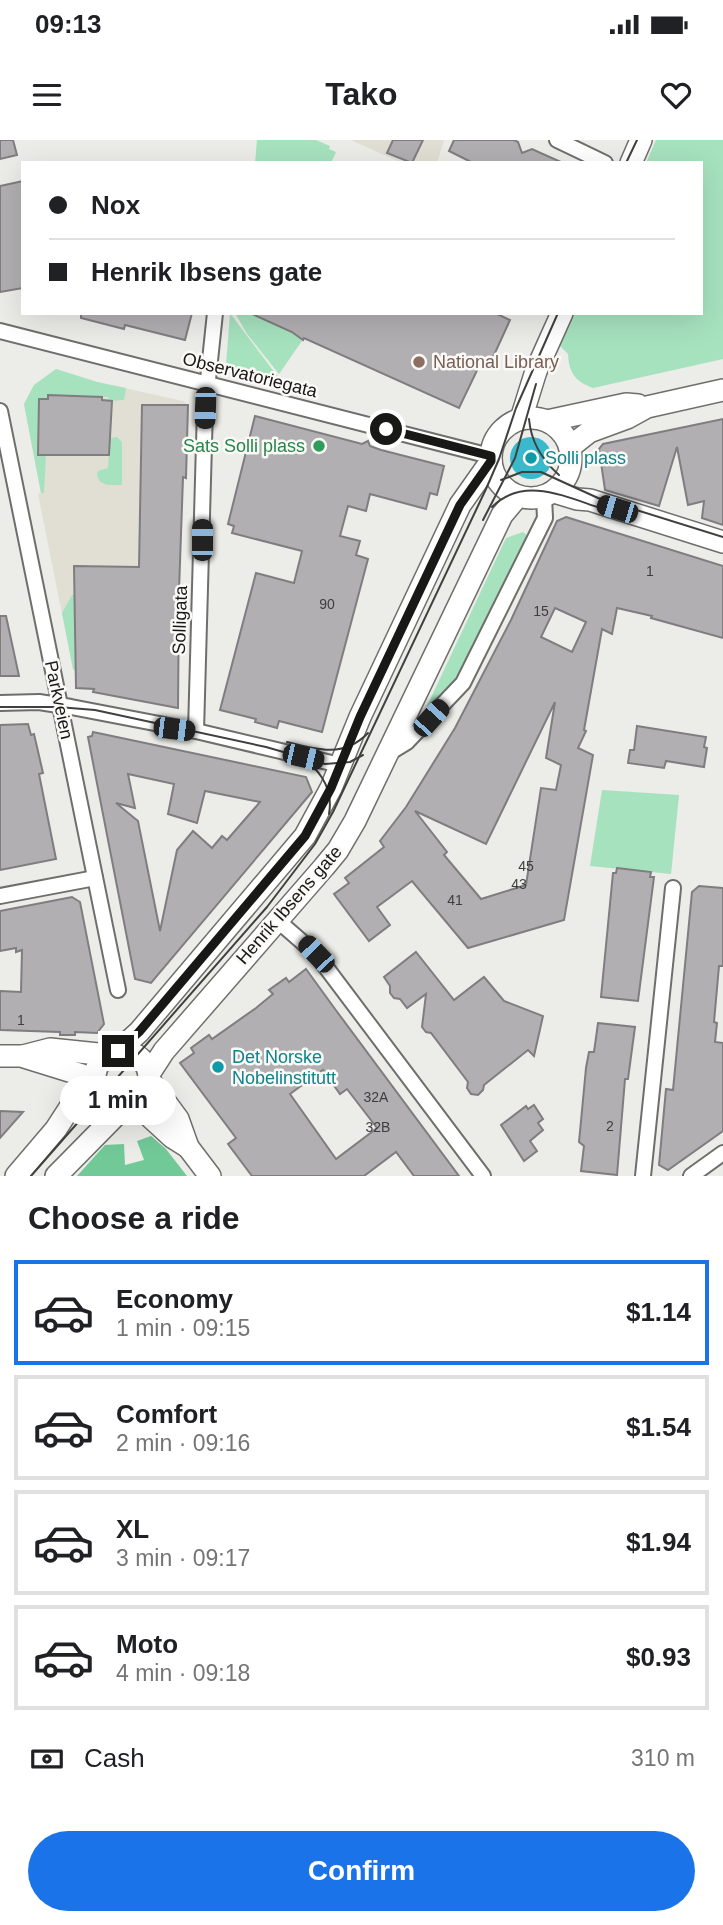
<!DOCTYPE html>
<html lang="en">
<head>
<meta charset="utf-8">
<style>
	body { margin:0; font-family:Helvetica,sans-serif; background:#f6f6f6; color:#202124; height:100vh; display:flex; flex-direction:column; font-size:26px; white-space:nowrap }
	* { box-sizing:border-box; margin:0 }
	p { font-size:23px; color:#757577 }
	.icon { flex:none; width:38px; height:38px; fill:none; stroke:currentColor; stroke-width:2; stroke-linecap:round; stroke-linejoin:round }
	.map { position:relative; height:1036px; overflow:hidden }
	.side { display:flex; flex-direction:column; background:#fff; flex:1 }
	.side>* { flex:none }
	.hud { position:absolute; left:21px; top:21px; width:682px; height:154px; border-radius:0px; box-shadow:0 7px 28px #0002; display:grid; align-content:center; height:154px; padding:0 28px; background:#fff }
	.end { position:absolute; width:32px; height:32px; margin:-16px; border:9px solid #181817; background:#fff; box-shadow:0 0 0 4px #fff }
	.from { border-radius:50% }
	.bubble { position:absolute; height:49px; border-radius:24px; background:#fff; box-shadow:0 7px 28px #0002; font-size:23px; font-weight:600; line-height:49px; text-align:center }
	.car { position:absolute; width:21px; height:42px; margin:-21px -10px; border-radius:9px; box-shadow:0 0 5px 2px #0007; background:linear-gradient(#222 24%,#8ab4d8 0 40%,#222 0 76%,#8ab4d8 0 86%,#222 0) }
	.hud b { display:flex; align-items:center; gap:24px; height:66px; font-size:26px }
	.hud b+b { border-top:2px solid #e0e0e0 }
	.hud i { width:18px; height:18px; background:#202124 }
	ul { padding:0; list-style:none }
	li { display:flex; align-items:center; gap:21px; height:105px; margin:0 14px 10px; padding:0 14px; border:4px solid #e0e0e0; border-radius:0px }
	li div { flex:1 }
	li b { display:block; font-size:26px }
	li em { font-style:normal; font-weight:600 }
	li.selected { border-color:#1a73e8 }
	li>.icon { width:63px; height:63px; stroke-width:1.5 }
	h2 { padding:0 28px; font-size:32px; line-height:84px }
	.pay { display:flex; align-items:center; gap:18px; height:77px; padding:0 28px; font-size:26px }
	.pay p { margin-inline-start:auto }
	.button { display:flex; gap:14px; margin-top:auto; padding:14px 28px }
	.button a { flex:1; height:80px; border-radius:42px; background:#1a73e8; color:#fff; font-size:28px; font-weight:600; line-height:80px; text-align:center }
	.status { display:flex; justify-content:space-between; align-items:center; height:49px; padding:0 35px; background:#fff; direction:ltr }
	.status svg { height:19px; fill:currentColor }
	header { display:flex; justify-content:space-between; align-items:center; height:91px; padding:0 28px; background:#fff; font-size:32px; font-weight:600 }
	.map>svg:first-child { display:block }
	.built { fill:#e1dfd4 }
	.green { fill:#a6e2be }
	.forest { fill:#72c998 }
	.water { fill:#3ab9cd }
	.building { fill:#b2afb2; stroke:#7f7d80; stroke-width:2; fill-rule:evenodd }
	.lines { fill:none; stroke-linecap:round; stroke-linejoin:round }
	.street-casing { stroke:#6f6e6b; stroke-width:18 }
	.secondary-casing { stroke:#6f6e6b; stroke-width:24 }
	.street { stroke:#fff; stroke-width:14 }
	.secondary { stroke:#fff; stroke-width:21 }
	.tram { stroke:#40403f; stroke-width:2 }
	.route { stroke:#181817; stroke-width:9 }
	.education-dot { fill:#8d6e63; stroke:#faf9f5; stroke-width:2.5 }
	.leisure-dot { fill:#2e9e5b; stroke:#faf9f5; stroke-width:2.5 }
	.culture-dot { fill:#0f9aa8; stroke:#faf9f5; stroke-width:2.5 }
	.labels { text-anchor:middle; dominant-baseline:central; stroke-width:5; stroke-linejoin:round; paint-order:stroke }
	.number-label { font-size:14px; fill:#3e3e3e }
	.education-label { font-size:18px; fill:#785e54; stroke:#faf9f5; text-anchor:start }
	.street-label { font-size:18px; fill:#181817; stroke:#faf9f5 }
	.leisure-label { font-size:18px; fill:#27864d; stroke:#faf9f5; text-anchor:end }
	.culture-label { font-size:18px; fill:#0d838f; stroke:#faf9f5; text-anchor:start }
</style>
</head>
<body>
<div class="status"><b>09:13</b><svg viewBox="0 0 49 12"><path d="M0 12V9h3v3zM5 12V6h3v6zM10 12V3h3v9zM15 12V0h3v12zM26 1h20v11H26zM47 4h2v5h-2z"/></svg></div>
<header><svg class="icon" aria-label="menu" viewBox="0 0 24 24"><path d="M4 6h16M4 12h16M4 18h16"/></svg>Tako<svg class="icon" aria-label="heart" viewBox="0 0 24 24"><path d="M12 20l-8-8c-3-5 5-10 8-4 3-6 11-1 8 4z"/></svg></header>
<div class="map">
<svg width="723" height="1036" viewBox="0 0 723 1036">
	<rect width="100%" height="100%" fill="#ecece8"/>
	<g class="built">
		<polygon points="351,0 444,0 437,23 402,23"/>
		<polygon points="56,229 97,242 183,261 188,265 186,338 183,337 118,558 93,552 93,549 76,548 76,531 73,529 38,354 41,353 24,264 34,245"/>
	</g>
	<g class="green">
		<polygon points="257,0 316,0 330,6 329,9 336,12 331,23 255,23"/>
		<path d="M656 0H723V219L593 248C575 241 569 233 568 214L559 205 574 173H702V23H646Z"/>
		<polygon points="230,173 278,237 276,239 226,225"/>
		<polygon points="235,173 260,173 260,178 304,198 279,234 247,194"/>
		<polygon points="56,229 97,242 126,248 124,260 110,261 108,257 48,255 48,259 40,259 46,314 44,353 41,353 24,264 34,245"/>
		<path d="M117 297 122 302V345C110 345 99 347 97 334L98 331 108 328 110 298Z"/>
		<polygon points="523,392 529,397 462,536 430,572 427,566 506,398"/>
		<polygon points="72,455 74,455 76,531 73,529 62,473"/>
		<polygon points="602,650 679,655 671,734 590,726"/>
	</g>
	<polygon class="forest" points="151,996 166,1009 187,1036 77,1036 105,1005 124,1004 125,1025 144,1020 137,1001"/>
	<circle class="water" cx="531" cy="318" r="21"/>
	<g class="building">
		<polygon points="0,0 13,0 17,15 0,19"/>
		<polygon points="393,0 423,0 412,23 387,13"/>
		<polygon points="454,0 514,0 518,2 522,13 532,9 563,23 473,23 449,11"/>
		<polygon points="23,41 23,148 0,152 0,46"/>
		<polygon points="81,173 192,173 185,200 125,185 124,189 81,178"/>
		<polygon points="250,173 495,173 510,180 490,224 482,220 459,268 304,198 303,200 292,192"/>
		<polygon points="48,255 102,257 102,260 112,261 109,315 38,315 39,259 48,259"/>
		<polygon points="142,265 188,265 186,338 183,337 179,451 178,568 93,552 94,549 76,548 74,426 139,427"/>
		<polygon points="255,276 362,304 368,301 370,306 381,310 444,326 437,355 430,353 426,369 370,354 366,371 348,366 340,396 360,401 356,415 368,419 322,592 279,581 277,588 255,582 256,579 220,570 256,433 294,443 302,411 232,393 234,386 228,384"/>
		<polygon points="723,279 723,385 702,378 704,361 688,365 677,307 659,366 605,350 599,309 603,304"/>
		<path d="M566 377 723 426V498L651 478 652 476 617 468 612 494 602 489 584 590 586 591 578 608 593 615 564 780 468 808 412 741 377 767 390 785 369 801 334 754 349 743 345 738 384 707 380 701 406 667 455 588 511 480 557 381ZM555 468 586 482 572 512 541 497ZM555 562 546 618 561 625 556 650 541 648 526 745 481 759 444 715 447 712 415 671 486 704Z"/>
		<polygon points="0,476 6,476 19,536 0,536"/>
		<polygon points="28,584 31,595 34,594 43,633 39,634 56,719 0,730 0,585"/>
		<polygon points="637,586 706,597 704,607 707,608 704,627 666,621 664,628 628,623 630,610 634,610"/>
		<path d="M93 592 306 637 312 652 151 843 135 839 88 597 92 596ZM128 634 174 644 168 674 197 683 205 651 260 662 227 700 222 696 212 708 193 691 177 710 160 791 138 681 116 663 135 668Z"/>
		<polygon points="617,728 651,732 650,737 654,737 638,861 601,857 613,733 616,733"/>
		<polygon points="699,746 723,748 723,826 719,826 714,882 717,883 715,902 723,903 723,991 668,1030 659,1025 666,949 673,950 692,752"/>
		<polygon points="72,757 80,762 104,884 97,893 75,892 75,895 60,895 60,892 0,890 0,851 21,852 22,810 16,812 16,808 0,811 0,771"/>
		<polygon points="416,812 454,860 484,837 504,861 543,876 534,916 528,910 484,945 483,950 478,955 471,954 467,948 468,942 431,893 426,892 422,887 426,854 407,868 400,859 394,858 390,853 390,846 384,837"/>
		<path d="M306 829 335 869 459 1036H414L396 1012 364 1036H252L228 1004 236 998 180 923 194 913 191 908 209 895 212 899 256 868 273 854 269 850 286 838 289 842ZM323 930 340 954 347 949 377 988 336 1019 290 954Z"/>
		<polygon points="598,883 635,887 628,939 625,939 617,1035 581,1031 584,1006 579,1002 586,928 589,912 594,912"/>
		<polygon points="534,965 543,979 538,983 543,990 530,1001 537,1011 524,1021 501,985 526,966 528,969"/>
		<polygon points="0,971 23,972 0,998"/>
	</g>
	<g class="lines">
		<defs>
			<g id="street">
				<polyline points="557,0 605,23"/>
				<polyline points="0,191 490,316"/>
				<polyline points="0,271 118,850"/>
				<polyline points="0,563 39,562 71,567 196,591 340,625"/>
				<polyline points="196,591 205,268 215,173"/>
				<polyline points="389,613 407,602 463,543 545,378 544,357"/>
				<polyline points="0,756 95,738"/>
				<polyline points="277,780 316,814 483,1036"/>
				<polyline points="643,1036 673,748"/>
				<polyline points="691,1036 723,1013"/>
			</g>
			<g id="secondary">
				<polyline points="631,23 641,0"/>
				<circle cx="531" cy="318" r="40"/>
				<polyline points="521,279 536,231 562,173"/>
				<polyline points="547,281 626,264 638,265"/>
				<polyline points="570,307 589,292 627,278 647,267 723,250"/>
				<polyline points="554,352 577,359 590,360 723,402"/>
				<circle cx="122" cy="938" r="27"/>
				<polyline points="118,911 139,892 305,696 331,648 360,577 460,365 491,321"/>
				<polyline points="0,916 21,916 95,939"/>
				<polyline points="23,916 50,909 108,915"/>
				<polyline points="149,934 164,911 324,727 338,710 355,681 502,375 518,356"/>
				<polyline points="150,941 178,979 188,1007 210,1036"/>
				<polyline points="135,963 172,997 188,1007"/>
				<polyline points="16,1036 56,989 78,955 95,939"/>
				<polyline points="56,1036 126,965"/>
			</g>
		</defs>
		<use href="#street" class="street-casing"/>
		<use href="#secondary" class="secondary-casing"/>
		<use href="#street" class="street"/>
		<use href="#secondary" class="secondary"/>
		<g class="tram">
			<polyline points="626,23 637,0"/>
			<path d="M529 279C531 302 542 320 559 335"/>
			<polyline points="501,340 522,332 541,332 598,358 723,397"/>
			<path d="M492 367C523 336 564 356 600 368"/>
			<polyline points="483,380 515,318 536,244"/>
			<polyline points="0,567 58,567 95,570 266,607 325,624 350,622 363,615"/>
			<path d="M287 602C317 610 344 618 368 593"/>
			<path d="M305 620C323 633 333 652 329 674"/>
			<polyline points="31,1036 267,767 315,704 333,672 486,349 499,319 516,268 558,173"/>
		</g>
	</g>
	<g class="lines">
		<polyline class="route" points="118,911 139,892 305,696 331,648 360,577 460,365 491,321 491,316 386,289"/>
	</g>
	<circle class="education-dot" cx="419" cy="222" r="7"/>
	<circle class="leisure-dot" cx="319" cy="306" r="7"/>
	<g class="culture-dot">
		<circle cx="531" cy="318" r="7"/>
		<circle cx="218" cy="927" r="7"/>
	</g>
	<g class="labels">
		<g class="number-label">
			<text x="650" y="431">1</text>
			<text x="327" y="464">90</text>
			<text x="541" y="471">15</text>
			<text x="526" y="726">45</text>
			<text x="519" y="744">43</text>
			<text x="455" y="760">41</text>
			<text x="21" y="880">1</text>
			<text x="376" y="957">32A</text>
			<text x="610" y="986">2</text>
			<text x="378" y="987">32B</text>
		</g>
		<g class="education-label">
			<text x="433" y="222">National Library</text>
		</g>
		<g class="street-label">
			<text transform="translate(250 235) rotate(14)">Observatoriegata</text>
			<text transform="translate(180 480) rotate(-88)">Solligata</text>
			<text transform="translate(59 560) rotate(78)">Parkveien</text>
			<text transform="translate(289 765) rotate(-49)">Henrik Ibsens gate</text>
		</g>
		<g class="leisure-label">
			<text x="305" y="306">Sats Solli plass</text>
		</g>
		<g class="culture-label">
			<text x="545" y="318">Solli plass</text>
			<text x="232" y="917">Det Norske<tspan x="232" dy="21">Nobelinstitutt</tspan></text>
		</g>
	</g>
</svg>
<i class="end from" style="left:386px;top:289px"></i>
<i class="end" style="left:118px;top:911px"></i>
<div class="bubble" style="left:60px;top:936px;width:116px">1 min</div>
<i class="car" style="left:205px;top:268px;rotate:182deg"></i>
<i class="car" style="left:617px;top:369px;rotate:287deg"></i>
<i class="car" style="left:202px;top:400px;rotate:0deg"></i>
<i class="car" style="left:431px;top:578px;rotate:42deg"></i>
<i class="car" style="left:174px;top:589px;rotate:97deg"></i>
<i class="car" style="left:303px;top:617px;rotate:103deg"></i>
<i class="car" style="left:316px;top:814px;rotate:316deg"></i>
<div class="hud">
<b><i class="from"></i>Nox</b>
<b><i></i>Henrik Ibsens gate</b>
</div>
</div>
<section class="side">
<h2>Choose a ride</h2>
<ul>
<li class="selected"><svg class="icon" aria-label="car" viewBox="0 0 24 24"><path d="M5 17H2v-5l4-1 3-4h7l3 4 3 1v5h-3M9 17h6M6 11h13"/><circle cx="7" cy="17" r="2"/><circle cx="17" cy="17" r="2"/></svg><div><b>Economy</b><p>1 min · 09:15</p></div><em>$1.14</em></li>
<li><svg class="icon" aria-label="car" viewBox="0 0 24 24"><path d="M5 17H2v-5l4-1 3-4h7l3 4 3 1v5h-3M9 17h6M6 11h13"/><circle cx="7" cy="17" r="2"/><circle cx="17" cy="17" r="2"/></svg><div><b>Comfort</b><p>2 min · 09:16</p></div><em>$1.54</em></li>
<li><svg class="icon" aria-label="car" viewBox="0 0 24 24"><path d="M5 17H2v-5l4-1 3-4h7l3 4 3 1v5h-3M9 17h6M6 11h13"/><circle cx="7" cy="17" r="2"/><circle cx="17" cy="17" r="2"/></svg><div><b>XL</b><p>3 min · 09:17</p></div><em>$1.94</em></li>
<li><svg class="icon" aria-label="car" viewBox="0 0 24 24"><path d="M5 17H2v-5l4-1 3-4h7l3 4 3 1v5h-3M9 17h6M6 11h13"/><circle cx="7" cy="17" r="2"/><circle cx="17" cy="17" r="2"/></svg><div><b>Moto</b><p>4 min · 09:18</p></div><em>$0.93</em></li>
</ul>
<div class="pay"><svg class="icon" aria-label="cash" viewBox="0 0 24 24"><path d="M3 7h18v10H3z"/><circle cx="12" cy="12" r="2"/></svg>Cash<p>310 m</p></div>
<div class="button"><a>Confirm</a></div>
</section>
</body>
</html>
